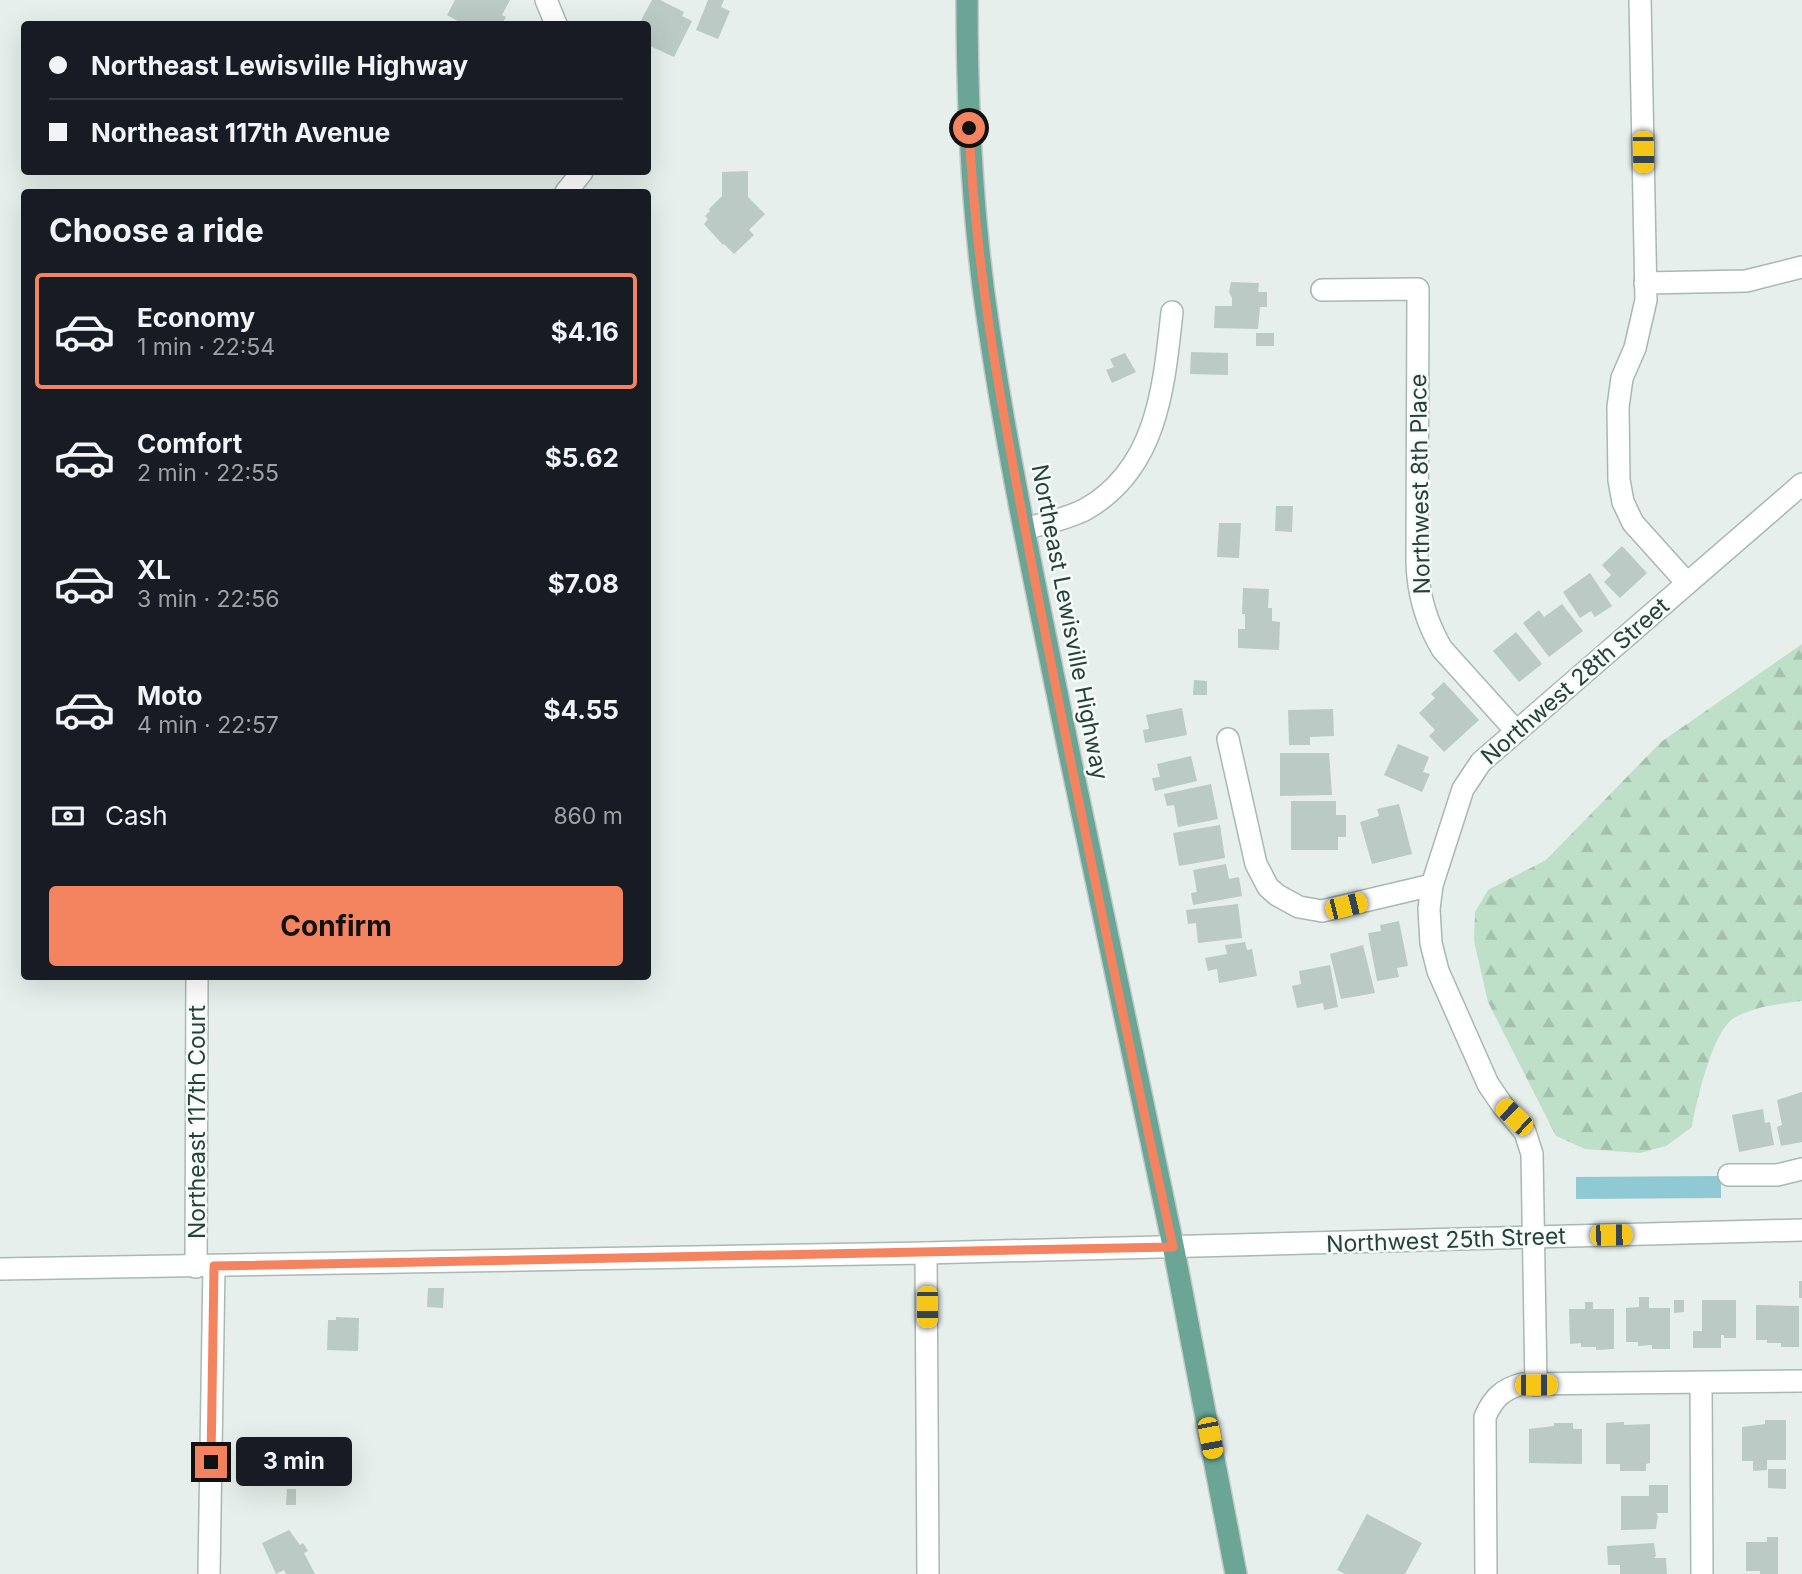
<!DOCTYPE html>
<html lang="en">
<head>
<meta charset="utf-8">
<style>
	body { margin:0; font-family:Inter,sans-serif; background:#20242c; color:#f1f3f6; height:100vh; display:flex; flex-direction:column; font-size:26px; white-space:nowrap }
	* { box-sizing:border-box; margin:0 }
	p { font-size:23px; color:#9ea1a6 }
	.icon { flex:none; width:38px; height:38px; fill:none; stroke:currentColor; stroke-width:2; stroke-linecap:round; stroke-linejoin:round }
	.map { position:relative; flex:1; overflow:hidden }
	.details { position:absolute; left:21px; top:189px; width:630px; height:791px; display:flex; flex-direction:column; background:#171b24; border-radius:7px; box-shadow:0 7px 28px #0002 }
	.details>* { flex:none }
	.banner { position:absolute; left:21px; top:21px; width:630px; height:154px; border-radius:7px; box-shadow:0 7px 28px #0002; display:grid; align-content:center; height:154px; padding:0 28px; background:#171b24 }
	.end { position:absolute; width:32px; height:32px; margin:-16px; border:9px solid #f4845f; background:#111; box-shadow:0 0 0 4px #111 }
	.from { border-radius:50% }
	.bubble { position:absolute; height:49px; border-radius:7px; background:#171b24; box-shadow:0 7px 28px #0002; font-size:23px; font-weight:700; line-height:49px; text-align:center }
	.car { position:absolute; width:21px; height:42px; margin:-21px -10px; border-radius:9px; box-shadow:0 0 5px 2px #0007; background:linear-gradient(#f5c518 24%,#345 0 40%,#f5c518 0 76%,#345 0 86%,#f5c518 0) }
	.banner b { display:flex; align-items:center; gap:24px; height:66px; font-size:26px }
	.banner b+b { border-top:2px solid #363941 }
	.banner i { width:18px; height:18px; background:#f1f3f6 }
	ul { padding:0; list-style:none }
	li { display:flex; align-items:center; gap:21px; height:116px; margin:0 14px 10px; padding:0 14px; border:4px solid transparent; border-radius:7px }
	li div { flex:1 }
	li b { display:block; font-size:26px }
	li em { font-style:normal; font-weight:700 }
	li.active { border-color:#f4845f }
	li>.icon { width:63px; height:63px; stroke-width:1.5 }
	h2 { padding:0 28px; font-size:32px; line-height:84px }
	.pay { display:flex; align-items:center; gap:18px; height:77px; padding:0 28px; font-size:26px }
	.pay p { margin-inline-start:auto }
	.cta { display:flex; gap:14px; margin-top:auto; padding:14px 28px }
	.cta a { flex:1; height:80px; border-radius:7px; background:#f4845f; color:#111; font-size:28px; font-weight:700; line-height:80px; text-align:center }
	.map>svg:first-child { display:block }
	.forest { fill:url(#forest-firs) }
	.water { fill:#8ec9d4 }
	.building { fill:#bbcac4 }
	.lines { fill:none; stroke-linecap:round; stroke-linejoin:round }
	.minor-casing { stroke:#a8b8b2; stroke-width:24 }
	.major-casing { stroke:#c2cac8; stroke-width:24 }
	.minor { stroke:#fff; stroke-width:21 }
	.major { stroke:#6aa596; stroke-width:21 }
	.route { stroke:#f4845f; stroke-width:9 }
	.labels { text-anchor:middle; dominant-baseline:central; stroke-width:5; stroke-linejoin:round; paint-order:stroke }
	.street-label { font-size:23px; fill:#24423a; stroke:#f7fbf9 }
</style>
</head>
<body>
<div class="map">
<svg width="1802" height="1574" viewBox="0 0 1802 1574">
	<defs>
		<pattern id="forest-firs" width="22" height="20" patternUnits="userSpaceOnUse" patternTransform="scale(1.75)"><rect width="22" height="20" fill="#bfe0c8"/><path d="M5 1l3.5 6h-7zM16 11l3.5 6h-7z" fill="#a4c1ad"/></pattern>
	</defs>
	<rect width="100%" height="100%" fill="#e6efeb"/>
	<path class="forest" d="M1802 644V1001C1779 1004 1755 1006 1734 1018 1713 1030 1696 1103 1692 1127L1666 1146 1640 1153 1585 1149 1556 1136 1488 1002 1474 941 1475 912 1488 890 1546 860 1661 742Z"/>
	<polygon class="water" points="1721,1176 1721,1198 1576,1199 1576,1177"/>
	<g class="building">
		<polygon points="455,0 510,0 502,15 506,17 502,24 463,24 447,15"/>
		<polygon points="652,0 660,0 684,12 682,16 692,21 674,57 648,45 648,24 639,24"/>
		<polygon points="708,0 724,0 721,7 730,11 718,39 696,30"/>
		<polygon points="748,171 748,197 765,214 749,230 754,235 734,254 724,244 723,245 704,224 708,219 705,216 710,211 709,209 722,196 722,172"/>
		<polygon points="1231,282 1259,283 1258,292 1267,292 1267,307 1260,307 1258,329 1214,328 1215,306 1232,306 1232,298 1229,292"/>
		<rect x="1256" y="333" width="18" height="13"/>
		<polygon points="1191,352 1228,353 1228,375 1190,374"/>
		<polygon points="1125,353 1136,372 1112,383 1106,370 1114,367 1110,359"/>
		<polygon points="1276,506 1293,506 1292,532 1275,531"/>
		<polygon points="1219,523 1241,523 1239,558 1217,557"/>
		<polygon points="1622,546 1647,573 1620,598 1604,582 1611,575 1602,565"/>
		<polygon points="1590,573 1612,606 1595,617 1591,611 1580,618 1563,592"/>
		<polygon points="1243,588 1269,589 1268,608 1272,608 1272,621 1280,622 1279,650 1238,648 1238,629 1245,629 1245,614 1242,614"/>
		<polygon points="1562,604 1583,631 1549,657 1523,623 1539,610 1544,617"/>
		<polygon points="1516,632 1542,664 1519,682 1493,651"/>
		<polygon points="1194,680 1207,681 1207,695 1193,695"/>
		<polygon points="1444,682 1479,720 1444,752 1429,736 1435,730 1419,713 1435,698 1431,694"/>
		<polygon points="1182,708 1187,735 1145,743 1143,730 1149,729 1146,715"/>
		<polygon points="1333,709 1334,736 1310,737 1310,745 1289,745 1288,710"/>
		<polygon points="1398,744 1429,757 1423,772 1430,774 1422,792 1384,775"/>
		<polygon points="1280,753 1329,753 1332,795 1280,796"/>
		<polygon points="1191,756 1197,781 1155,791 1152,778 1160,777 1157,764"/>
		<polygon points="1211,784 1218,819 1178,827 1174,805 1167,806 1164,794"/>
		<polygon points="1291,801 1336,801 1336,815 1346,815 1346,837 1338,837 1338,850 1291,850"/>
		<polygon points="1399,804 1412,854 1372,864 1360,822 1379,816 1377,809"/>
		<polygon points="1220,825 1225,858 1179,866 1173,833"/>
		<polygon points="1226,864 1229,879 1239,877 1242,896 1193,905 1191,893 1197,892 1193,870"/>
		<polygon points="1238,904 1242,938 1198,943 1196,923 1188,924 1186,910"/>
		<polygon points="1399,921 1408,966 1397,968 1399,977 1377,981 1368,933 1381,931 1380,925"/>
		<polygon points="1245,942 1247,950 1252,949 1257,976 1219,983 1217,969 1208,971 1205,958 1227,954 1225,945"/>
		<polygon points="1363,945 1375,993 1341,999 1330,954"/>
		<polygon points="1330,965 1338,1007 1324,1010 1323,1003 1297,1008 1292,986 1301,984 1299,971"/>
		<polygon points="1802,1092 1802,1142 1781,1146 1777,1127 1782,1125 1777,1100"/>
		<polygon points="1763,1109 1765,1123 1770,1122 1774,1145 1739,1152 1732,1115"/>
		<rect x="1799" y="1281" width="3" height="17"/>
		<polygon points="428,1288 444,1288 443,1308 427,1307"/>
		<polygon points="1639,1297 1649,1297 1649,1308 1670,1308 1670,1349 1652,1349 1652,1345 1638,1346 1638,1342 1626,1342 1626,1308 1639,1307"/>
		<polygon points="1674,1300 1684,1300 1684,1312 1674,1313"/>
		<polygon points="1702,1300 1736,1300 1736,1338 1724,1338 1724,1335 1721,1335 1721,1348 1693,1348 1693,1331 1702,1331"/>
		<polygon points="1585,1302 1593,1302 1593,1309 1614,1309 1614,1349 1596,1350 1596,1347 1581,1347 1581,1343 1570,1344 1569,1309 1585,1309"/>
		<polygon points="1756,1305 1799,1306 1799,1347 1781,1347 1781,1343 1767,1343 1767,1340 1756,1340"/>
		<polygon points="336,1317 359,1318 358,1351 327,1350 328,1320 336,1320"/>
		<polygon points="1765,1420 1786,1420 1786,1460 1767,1460 1767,1470 1753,1471 1753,1461 1742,1461 1742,1427 1765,1424"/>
		<polygon points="1624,1422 1624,1425 1650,1424 1650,1463 1646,1464 1646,1471 1620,1471 1620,1464 1606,1464 1606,1423"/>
		<polygon points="1554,1423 1573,1423 1573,1429 1582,1429 1582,1464 1529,1463 1529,1429 1554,1426"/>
		<polygon points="1768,1469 1786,1469 1786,1489 1768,1488"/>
		<polygon points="1649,1485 1668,1485 1668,1513 1656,1513 1658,1516 1656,1529 1621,1530 1621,1496 1649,1496"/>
		<polygon points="287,1489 296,1489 296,1505 286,1505"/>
		<polygon points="1367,1514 1422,1543 1405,1574 1345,1574 1337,1570"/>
		<polygon points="289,1530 300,1545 303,1543 308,1551 304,1553 315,1574 286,1574 284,1570 276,1574 262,1543"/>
		<polygon points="1767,1537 1778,1537 1778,1574 1760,1574 1760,1571 1746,1571 1746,1542 1767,1542"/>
		<polygon points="1654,1543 1656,1556 1654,1558 1666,1558 1667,1574 1620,1574 1620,1565 1608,1565 1607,1546"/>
	</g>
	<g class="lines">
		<defs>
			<g id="minor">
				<polyline points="546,0 556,24"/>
				<polyline points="1640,0 1646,300 1635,348 1622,378 1618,407 1619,480 1623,502 1633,523 1687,583"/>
				<polyline points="566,192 582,172"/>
				<polyline points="1645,283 1746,281 1802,267"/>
				<path d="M1322 290 1418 289 1417 563C1418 595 1426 622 1442 649L1516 731"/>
				<path d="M1025 529C1044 523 1068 519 1086 509 1158 468 1164 385 1172 312"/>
				<polyline points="1228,739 1256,864 1268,887 1277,895 1299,907 1322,911 1432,885"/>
				<polyline points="1729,1175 1777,1175 1802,1169"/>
				<polyline points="926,1253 928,1574"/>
				<polyline points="196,1267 197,976"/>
				<polyline points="0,1269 926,1253 1802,1230"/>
				<polyline points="1701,1383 1702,1574"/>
				<polyline points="1536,1385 1532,1154 1525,1132 1503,1106 1488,1084 1438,971 1431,943 1429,909 1432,885 1463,789 1481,762 1802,484"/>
				<polyline points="209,1574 214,1266"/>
				<path d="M1486 1574 1485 1417C1493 1398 1503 1389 1522 1384L1802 1381"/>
			</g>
			<path id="major" d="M967 0C967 110 972 220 989 329 1010 469 1040 608 1068 747 1102 915 1140 1082 1174 1250 1195 1358 1216 1466 1236 1574"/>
		</defs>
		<use href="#minor" class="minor-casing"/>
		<use href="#major" class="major-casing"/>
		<use href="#minor" class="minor"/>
		<use href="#major" class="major"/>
	</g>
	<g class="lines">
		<path class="route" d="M211 1462 214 1266 1173 1247C1125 1026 1078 804 1035 581 1006 431 976 281 969 128"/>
	</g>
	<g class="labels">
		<g class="street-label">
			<text transform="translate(1420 484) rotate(-91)">Northwest 8th Place</text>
			<text transform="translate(1070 622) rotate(79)">Northeast Lewisville Highway</text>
			<text transform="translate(1575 681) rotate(-41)">Northwest 28th Street</text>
			<text transform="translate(197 1122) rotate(-90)">Northeast 117th Court</text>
			<text transform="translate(1446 1240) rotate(-2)">Northwest 25th Street</text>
		</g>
	</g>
</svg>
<i class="end from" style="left:969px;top:128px"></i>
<i class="end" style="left:211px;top:1462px"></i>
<div class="bubble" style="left:236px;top:1437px;width:116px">3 min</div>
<i class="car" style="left:1643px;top:152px;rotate:179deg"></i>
<i class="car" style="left:1346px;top:906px;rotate:76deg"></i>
<i class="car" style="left:1514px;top:1117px;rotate:314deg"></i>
<i class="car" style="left:1611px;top:1235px;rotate:89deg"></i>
<i class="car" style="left:927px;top:1307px;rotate:180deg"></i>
<i class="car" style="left:1536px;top:1385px;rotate:90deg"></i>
<i class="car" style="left:1210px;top:1438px;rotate:169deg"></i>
<div class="banner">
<b><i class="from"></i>Northeast Lewisville Highway</b>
<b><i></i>Northeast 117th Avenue</b>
</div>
<section class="details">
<h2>Choose a ride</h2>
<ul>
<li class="active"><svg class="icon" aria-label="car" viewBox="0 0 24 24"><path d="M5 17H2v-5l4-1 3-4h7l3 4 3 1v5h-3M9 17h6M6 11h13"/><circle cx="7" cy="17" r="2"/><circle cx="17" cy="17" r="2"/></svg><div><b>Economy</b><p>1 min · 22:54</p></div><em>$4.16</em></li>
<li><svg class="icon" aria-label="car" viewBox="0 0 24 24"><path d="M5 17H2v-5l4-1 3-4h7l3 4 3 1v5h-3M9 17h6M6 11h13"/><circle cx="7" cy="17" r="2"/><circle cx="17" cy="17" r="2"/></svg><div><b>Comfort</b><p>2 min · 22:55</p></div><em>$5.62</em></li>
<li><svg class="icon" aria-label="car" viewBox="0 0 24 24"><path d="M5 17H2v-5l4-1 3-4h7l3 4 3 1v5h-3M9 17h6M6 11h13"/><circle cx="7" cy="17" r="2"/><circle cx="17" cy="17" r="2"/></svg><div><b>XL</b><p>3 min · 22:56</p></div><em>$7.08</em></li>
<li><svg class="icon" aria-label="car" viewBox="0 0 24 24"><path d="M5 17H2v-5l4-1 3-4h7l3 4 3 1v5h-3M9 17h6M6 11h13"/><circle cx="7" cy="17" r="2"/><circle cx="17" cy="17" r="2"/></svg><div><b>Moto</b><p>4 min · 22:57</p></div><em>$4.55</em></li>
</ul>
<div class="pay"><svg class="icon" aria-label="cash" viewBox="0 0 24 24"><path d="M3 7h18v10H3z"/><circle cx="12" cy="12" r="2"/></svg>Cash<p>860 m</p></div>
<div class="cta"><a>Confirm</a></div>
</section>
</div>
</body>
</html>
